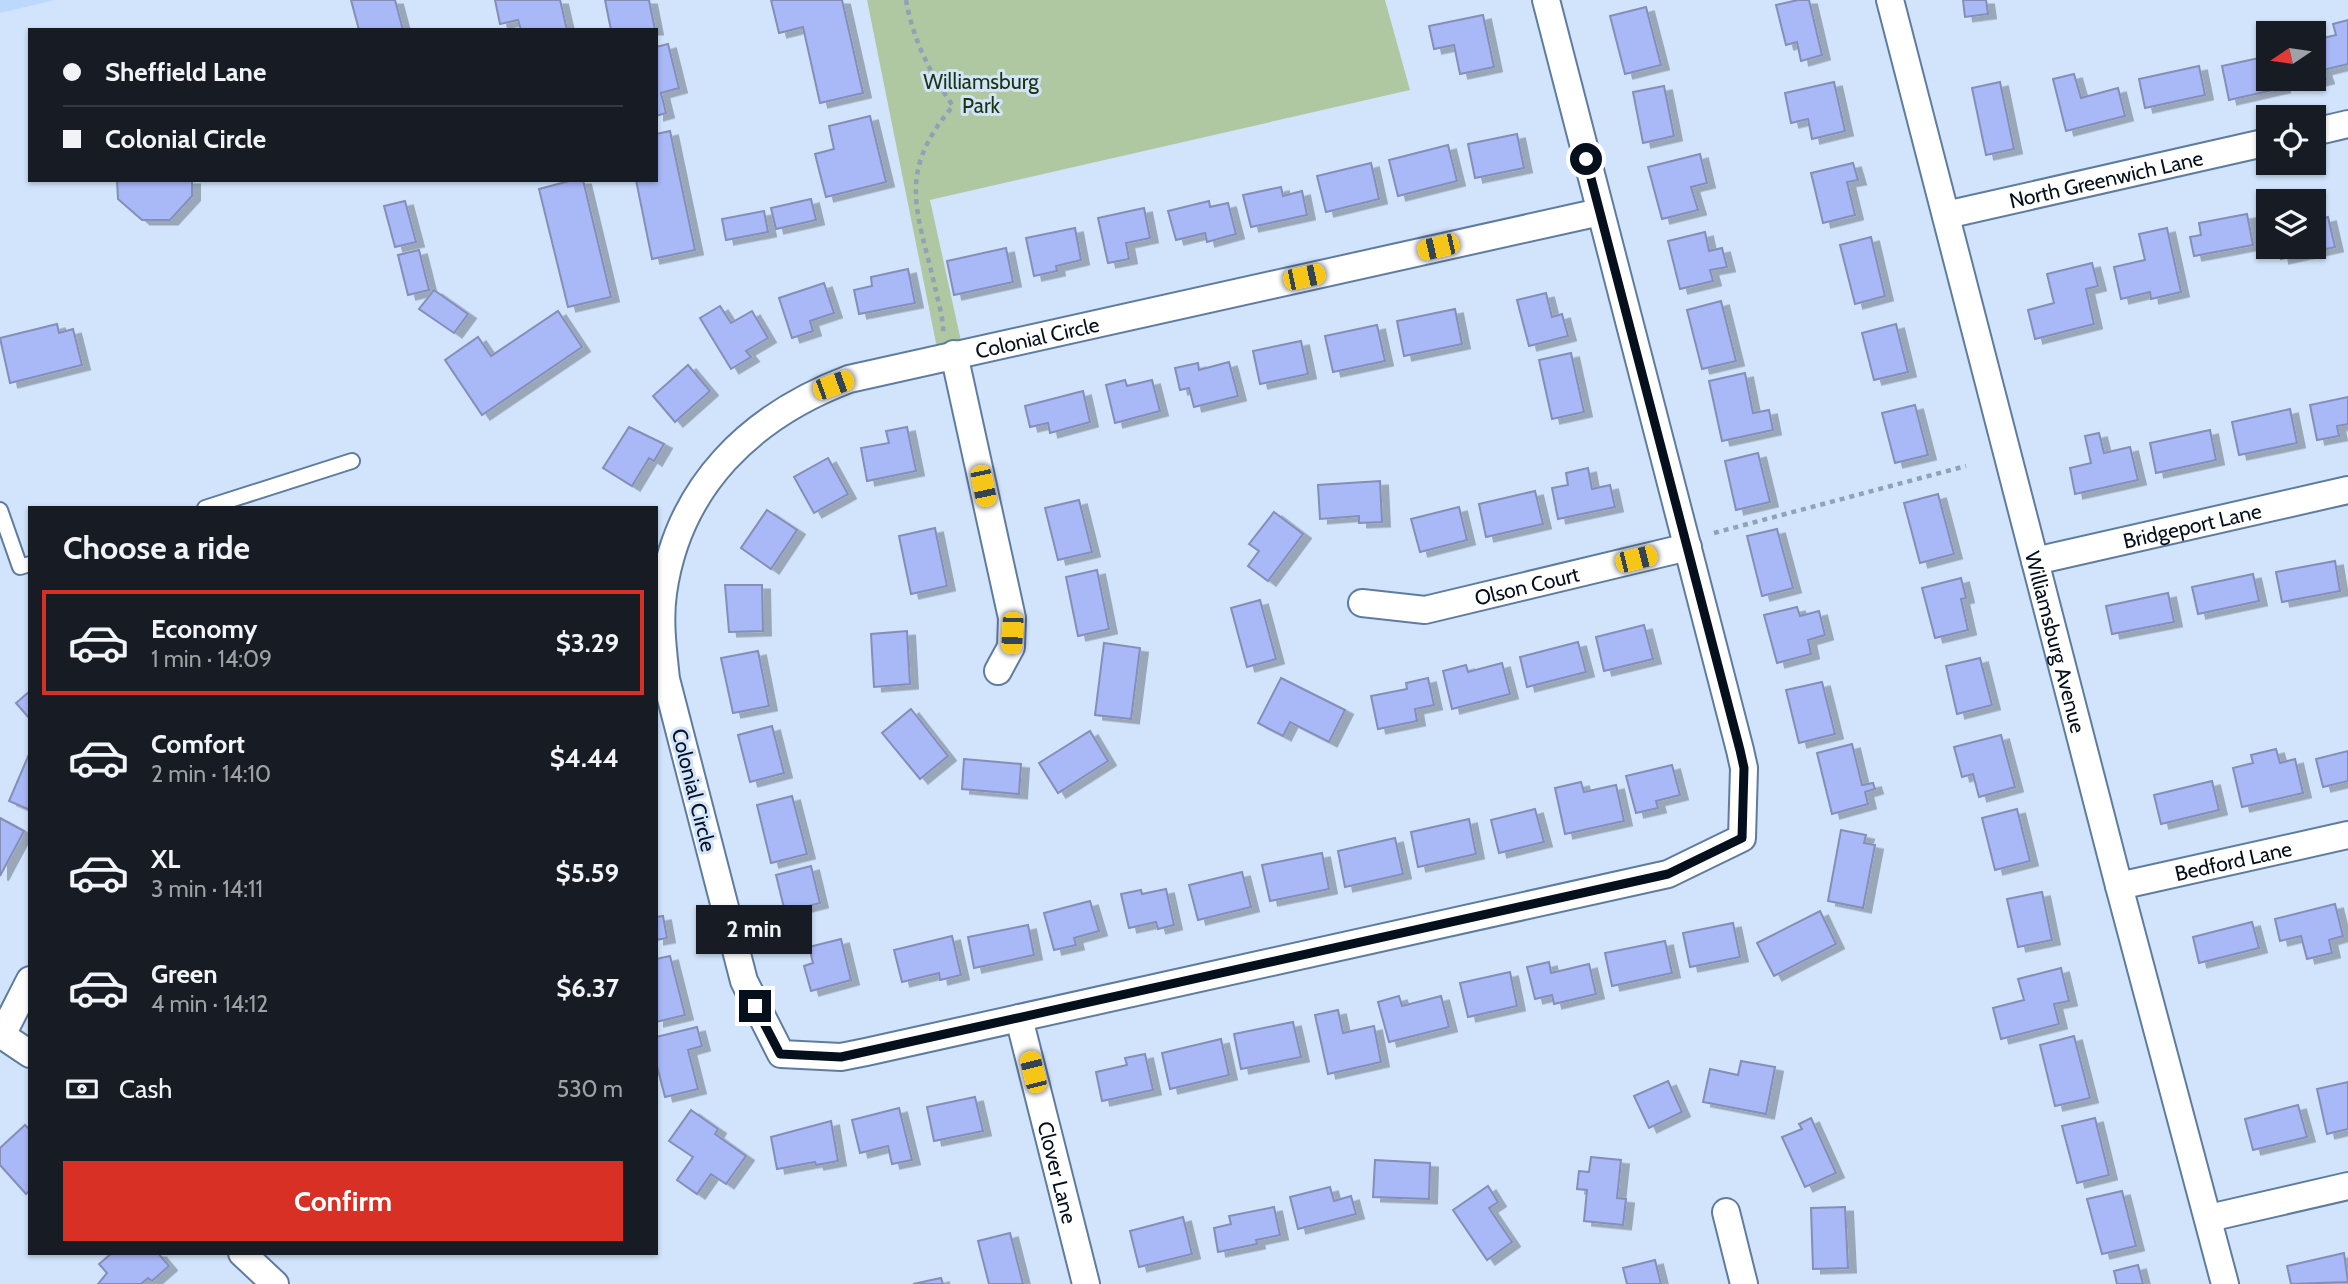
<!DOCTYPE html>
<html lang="en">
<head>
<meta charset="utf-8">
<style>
	body { margin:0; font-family:Cabin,sans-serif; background:#242831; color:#f1f3f6; height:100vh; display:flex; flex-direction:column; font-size:26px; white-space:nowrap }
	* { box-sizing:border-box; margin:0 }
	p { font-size:23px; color:#9ea1a6 }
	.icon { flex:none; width:38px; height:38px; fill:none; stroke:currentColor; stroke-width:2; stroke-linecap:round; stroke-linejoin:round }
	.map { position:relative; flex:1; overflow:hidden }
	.drawer { position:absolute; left:28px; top:506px; width:630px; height:749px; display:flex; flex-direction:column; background:#171b24; border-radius:0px; box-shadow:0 2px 5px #0004 }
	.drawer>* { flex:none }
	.hud { position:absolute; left:28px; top:28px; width:630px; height:154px; border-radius:0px; box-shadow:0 2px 5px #0004; display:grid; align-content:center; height:154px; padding:0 35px; background:#171b24 }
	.needle { width:46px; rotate:257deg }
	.fabs { position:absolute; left:2256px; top:21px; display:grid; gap:14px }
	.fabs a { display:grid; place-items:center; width:70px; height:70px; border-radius:0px; background:#171b24; box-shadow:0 2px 5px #0004; font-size:35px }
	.end { position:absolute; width:32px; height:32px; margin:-16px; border:9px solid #06101d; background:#fff; box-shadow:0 0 0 4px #fff }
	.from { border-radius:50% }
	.bubble { position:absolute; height:49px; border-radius:0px; background:#171b24; box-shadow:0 2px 5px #0004; font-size:23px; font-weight:700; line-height:49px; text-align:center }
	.car { position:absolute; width:21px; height:42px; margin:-21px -10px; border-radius:9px; box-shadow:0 0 5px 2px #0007; background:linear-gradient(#f5c518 24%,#345 0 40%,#f5c518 0 76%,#345 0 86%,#f5c518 0) }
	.hud b { display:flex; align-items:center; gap:24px; height:66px; font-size:26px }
	.hud b+b { border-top:2px solid #363941 }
	.hud i { width:18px; height:18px; background:#f1f3f6 }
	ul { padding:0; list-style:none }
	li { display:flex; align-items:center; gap:21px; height:105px; margin:0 14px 10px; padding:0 21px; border:4px solid transparent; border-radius:0px }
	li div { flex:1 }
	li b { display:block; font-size:26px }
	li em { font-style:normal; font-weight:700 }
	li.on { border-color:#d93025 }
	li>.icon { width:63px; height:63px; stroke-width:1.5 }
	h2 { padding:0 35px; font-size:32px; line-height:84px }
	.pay { display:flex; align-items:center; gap:18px; height:77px; padding:0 35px; font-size:26px }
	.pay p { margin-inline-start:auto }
	.primary-button { display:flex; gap:14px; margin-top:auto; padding:14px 35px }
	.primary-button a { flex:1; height:80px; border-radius:0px; background:#d93025; color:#fff; font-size:28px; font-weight:700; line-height:80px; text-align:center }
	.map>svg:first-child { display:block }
	.built { fill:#bcd9fd }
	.green { fill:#b0c8a2 }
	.building { fill:#a9b8f6; stroke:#848eb8; stroke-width:2; filter:url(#shadow) }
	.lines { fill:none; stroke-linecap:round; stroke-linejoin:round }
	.service-casing { stroke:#5f7ca0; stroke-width:18 }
	.minor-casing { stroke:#5f7ca0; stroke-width:30 }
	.path { stroke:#91a1b6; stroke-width:4.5; stroke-dasharray:5 5; stroke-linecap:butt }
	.service { stroke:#fff; stroke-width:14 }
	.minor { stroke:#fff; stroke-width:26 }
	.route { stroke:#06101d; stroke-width:9 }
	.labels { text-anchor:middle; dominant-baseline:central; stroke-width:6; stroke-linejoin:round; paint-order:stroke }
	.park-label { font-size:21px; fill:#1c340a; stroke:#d1e4fc }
	.street-label { font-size:21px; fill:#06101d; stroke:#d1e4fc }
</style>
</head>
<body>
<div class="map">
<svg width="2348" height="1284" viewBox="0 0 2348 1284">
	<defs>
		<filter id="shadow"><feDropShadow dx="8" dy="4.5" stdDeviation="0" flood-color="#0004"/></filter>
	</defs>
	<rect width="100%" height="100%" fill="#d1e4fc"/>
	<polygon class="built" points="0,0 55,0 0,13"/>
	<polygon class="green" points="867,0 1385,0 1410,90 930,200 961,341 937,348"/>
	<g class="building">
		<polygon points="351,0 395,0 403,30 359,30"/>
		<polygon points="495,0 560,0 567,30 521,30 518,20 500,24"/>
		<polygon points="605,0 649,0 655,30 611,30"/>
		<polygon points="771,0 842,0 863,93 820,103 803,27 779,33"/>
		<polygon points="1798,0 1809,0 1822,55 1801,61 1797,42 1786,45 1776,5"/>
		<polygon points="1963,0 1986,0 1988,14 1965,17"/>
		<polygon points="1646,7 1661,65 1625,74 1610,16"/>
		<polygon points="1483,15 1494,67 1460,74 1454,45 1434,49 1429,26"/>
		<polygon points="2348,20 2348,64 2323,70 2326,79 2302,85 2301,79 2314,79 2314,40 2336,35 2333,24"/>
		<polygon points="668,44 679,88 661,93 666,113 656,116 656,47"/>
		<polygon points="2268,56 2268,79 2280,79 2282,88 2229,100 2222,66"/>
		<polygon points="2199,66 2205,95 2145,108 2139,79"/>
		<polygon points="2074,74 2081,98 2118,88 2125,116 2066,131 2053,79"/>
		<polygon points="1834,82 1845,131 1812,139 1808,119 1791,123 1785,93"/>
		<polygon points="2000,82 2014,149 1986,155 1972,88"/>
		<polygon points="1664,86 1674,136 1643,143 1633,92"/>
		<polygon points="870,116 886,182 826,197 815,154 834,149 829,126"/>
		<polygon points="670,131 695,250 652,259 636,180 656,180 656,134"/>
		<polygon points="1517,134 1524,168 1475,178 1468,144"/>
		<polygon points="1448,145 1457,181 1398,196 1389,160"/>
		<polygon points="1700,154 1707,183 1691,187 1698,210 1662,219 1648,167"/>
		<polygon points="1371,163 1379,199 1326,212 1317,176"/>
		<polygon points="1853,163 1858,180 1847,182 1855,215 1823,223 1811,173"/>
		<polygon points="117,180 192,180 192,196 170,220 142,220 118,199"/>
		<polygon points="573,180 583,180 611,297 568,307 539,189"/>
		<polygon points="1281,187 1283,196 1302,191 1307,215 1251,227 1243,195"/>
		<polygon points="811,199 816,220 776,229 771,208"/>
		<polygon points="405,201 416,242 395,247 384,206"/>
		<polygon points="1209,201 1210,207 1228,203 1236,234 1207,242 1205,233 1176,240 1168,211"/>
		<polygon points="2268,204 2268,233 2262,205"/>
		<polygon points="1144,208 1150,238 1126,243 1129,259 1108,263 1098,218"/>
		<polygon points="764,211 768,232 726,240 722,219"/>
		<polygon points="2247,214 2253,245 2194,256 2190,237 2201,235 2199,223"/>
		<polygon points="2328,217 2335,247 2281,259 2279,247 2314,247 2314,220"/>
		<polygon points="1075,228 1081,260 1056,266 1057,271 1034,276 1026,238"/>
		<polygon points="2167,228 2181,292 2151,299 2150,292 2121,299 2114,267 2145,260 2139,234"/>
		<polygon points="1705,232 1709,251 1722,248 1727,267 1710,270 1713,281 1680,289 1668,241"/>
		<polygon points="1871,237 1885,296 1855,304 1840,245"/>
		<polygon points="1006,248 1013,282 954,295 947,261"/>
		<polygon points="419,250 429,290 408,295 398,255"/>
		<polygon points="2092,263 2098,286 2086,289 2094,324 2035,339 2028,310 2054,303 2047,274"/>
		<polygon points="908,269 915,303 859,314 854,290 872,286 871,277"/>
		<polygon points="824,283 834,313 810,321 813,331 792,338 779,298"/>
		<polygon points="434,290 468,314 454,333 419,309"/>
		<polygon points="1546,293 1552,317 1562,314 1568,336 1529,346 1517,300"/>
		<polygon points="1721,301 1736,361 1702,369 1687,310"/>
		<polygon points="720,306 731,323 752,311 768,338 746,351 751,357 731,369 700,318"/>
		<polygon points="1455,309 1462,344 1404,356 1397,321"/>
		<polygon points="558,311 582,347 482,415 445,360 478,337 491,356"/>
		<polygon points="57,324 59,333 73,329 82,365 10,383 0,338"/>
		<polygon points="1896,324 1908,372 1874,380 1862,333"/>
		<polygon points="1377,325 1385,361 1333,372 1325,336"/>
		<polygon points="1301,341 1308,374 1260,384 1253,351"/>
		<polygon points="1571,353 1584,412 1552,419 1539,360"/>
		<polygon points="1229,362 1238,396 1194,407 1189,388 1180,390 1175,368 1198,363 1199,370"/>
		<polygon points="688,365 710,391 675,422 653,396"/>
		<polygon points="1745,373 1753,413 1769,410 1773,430 1722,441 1709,381"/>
		<polygon points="1125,380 1127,386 1152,380 1160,411 1115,423 1106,385"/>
		<polygon points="1083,391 1090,422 1050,433 1048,423 1030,427 1025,406"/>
		<polygon points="2348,397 2348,424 2337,426 2339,436 2317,440 2310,405"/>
		<polygon points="1915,405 1928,455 1895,463 1882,413"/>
		<polygon points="2290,409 2297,443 2239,455 2232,422"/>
		<polygon points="629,427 664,444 654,461 649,458 632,486 603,468"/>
		<polygon points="907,427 916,471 867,481 861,448 889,443 886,431"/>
		<polygon points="2210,430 2216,460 2156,473 2150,443"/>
		<polygon points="2099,433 2104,453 2130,447 2138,480 2075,494 2070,468 2091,463 2085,436"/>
		<polygon points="1758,453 1770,502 1736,510 1725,461"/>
		<polygon points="828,458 848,494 814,513 794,477"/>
		<polygon points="1588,468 1592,489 1610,485 1615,507 1558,519 1552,488 1568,485 1566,473"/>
		<polygon points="1380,481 1382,522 1359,523 1359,516 1320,519 1318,485"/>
		<polygon points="1535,491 1543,524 1486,537 1479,504"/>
		<polygon points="1938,494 1954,554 1920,563 1904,503"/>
		<polygon points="1079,500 1092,552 1058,560 1045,508"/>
		<polygon points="1459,507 1467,540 1420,552 1411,519"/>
		<polygon points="767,510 797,530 771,569 741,548"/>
		<polygon points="1274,512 1303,534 1268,581 1248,566 1259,551 1249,544"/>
		<polygon points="935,528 947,586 911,594 899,536"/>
		<polygon points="1777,529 1793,588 1762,596 1747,536"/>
		<polygon points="2335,561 2340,591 2282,602 2276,572"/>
		<polygon points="1097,570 1109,629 1078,636 1066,577"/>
		<polygon points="2253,574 2259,601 2198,614 2192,587"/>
		<polygon points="1961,578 1966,598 1961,599 1968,630 1935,638 1922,588"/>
		<polygon points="725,585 762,585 763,631 729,632"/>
		<polygon points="2168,593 2174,622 2112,634 2106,606"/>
		<polygon points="1260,600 1276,659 1247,667 1231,608"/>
		<polygon points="1797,607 1800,616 1819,611 1825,635 1808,640 1811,654 1777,663 1764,615"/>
		<polygon points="1644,625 1653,659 1604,671 1596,637"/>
		<polygon points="907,631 910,684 874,687 871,634"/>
		<polygon points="1578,642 1586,672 1527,687 1520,657"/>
		<polygon points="1104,643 1140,648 1131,719 1095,715"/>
		<polygon points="758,651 769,706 733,713 721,658"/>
		<polygon points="1980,658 1992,705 1957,714 1946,666"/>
		<polygon points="1502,663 1510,694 1452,709 1443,671 1466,665 1468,672"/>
		<polygon points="1281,678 1345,710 1329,742 1290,722 1283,736 1258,723"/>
		<polygon points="1428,678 1434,705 1415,709 1417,721 1378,729 1371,696 1407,689 1406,683"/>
		<polygon points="1822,682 1835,734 1799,743 1786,690"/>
		<polygon points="30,691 30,719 16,703"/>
		<polygon points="911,709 948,756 920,779 882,733"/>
		<polygon points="772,726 784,773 750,782 738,735"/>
		<polygon points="1090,731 1108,761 1058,793 1039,763"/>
		<polygon points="2001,735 2015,787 1979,797 1973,774 1962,777 1954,747"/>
		<polygon points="1852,744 1862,785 1873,783 1875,789 1865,792 1868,804 1832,814 1817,753"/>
		<polygon points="2276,749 2280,763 2295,759 2303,793 2242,807 2233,768 2253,763 2251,755"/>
		<polygon points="2348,751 2348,781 2323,787 2316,759"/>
		<polygon points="30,752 30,810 9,801"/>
		<polygon points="964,759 1021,764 1019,794 962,789"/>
		<polygon points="1672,765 1680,795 1656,801 1658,808 1636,813 1626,776"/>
		<polygon points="2212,781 2219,810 2161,824 2154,795"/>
		<polygon points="1581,782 1584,792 1616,785 1624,821 1565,834 1555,788"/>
		<polygon points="792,796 807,854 771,863 757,805"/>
		<polygon points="1535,809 1544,842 1499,853 1491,820"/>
		<polygon points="2017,809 2030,861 1995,870 1982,818"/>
		<polygon points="0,818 24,831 0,876"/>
		<polygon points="1469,819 1476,854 1418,867 1411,832"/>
		<polygon points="1841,830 1866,835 1864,843 1875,845 1863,908 1828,901"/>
		<polygon points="1395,838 1403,874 1345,887 1338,851"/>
		<polygon points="1322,853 1329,889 1270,901 1262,865"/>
		<polygon points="811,866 820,903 785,912 776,875"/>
		<polygon points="1242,872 1251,907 1198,920 1189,885"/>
		<polygon points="1166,889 1174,925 1158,929 1156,922 1129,928 1121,894 1141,890 1142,894"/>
		<polygon points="2042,892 2052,940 2018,947 2007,899"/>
		<polygon points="1090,901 1099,931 1074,938 1076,945 1054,950 1044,913"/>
		<polygon points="2335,904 2343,936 2329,940 2332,953 2307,959 2301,936 2280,941 2275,919"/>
		<polygon points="1820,911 1836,944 1774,976 1757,943"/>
		<polygon points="663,916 667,938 656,940 656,917"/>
		<polygon points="2252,922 2259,948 2199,963 2193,937"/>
		<polygon points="1733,923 1740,957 1690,967 1683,933"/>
		<polygon points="1028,925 1034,955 974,968 968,937"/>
		<polygon points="952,936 961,975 940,980 939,973 902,982 894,950"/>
		<polygon points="841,939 851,980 811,991 804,966 813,963 809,947"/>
		<polygon points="1665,941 1672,973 1612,986 1605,953"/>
		<polygon points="670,956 685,1015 656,1022 656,959"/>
		<polygon points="1549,962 1551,973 1589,964 1596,994 1554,1004 1552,995 1535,999 1527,967"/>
		<polygon points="2061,968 2069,1001 2054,1004 2059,1024 2001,1039 1993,1008 2024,1000 2018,979"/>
		<polygon points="1510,972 1517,1006 1468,1017 1460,983"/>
		<polygon points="1399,996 1402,1006 1441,996 1449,1027 1389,1042 1378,1002"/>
		<polygon points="1338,1010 1343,1033 1374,1026 1381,1062 1328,1074 1315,1015"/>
		<polygon points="1293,1022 1301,1057 1241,1069 1234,1034"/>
		<polygon points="697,1027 702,1046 688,1050 698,1089 665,1097 656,1062 656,1037"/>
		<polygon points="2074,1036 2090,1098 2055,1106 2040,1045"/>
		<polygon points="1221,1039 1229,1075 1170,1089 1162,1053"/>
		<polygon points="1145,1054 1153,1090 1102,1101 1096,1072 1127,1065 1125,1058"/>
		<polygon points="1741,1061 1775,1067 1766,1114 1703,1102 1710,1069 1738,1075"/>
		<polygon points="1668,1081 1682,1112 1649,1128 1634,1096"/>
		<polygon points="2348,1082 2348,1129 2327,1134 2317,1089"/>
		<polygon points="975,1097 983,1131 934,1141 927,1107"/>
		<polygon points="2298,1105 2307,1137 2253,1150 2245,1119"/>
		<polygon points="899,1108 912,1160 892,1164 888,1146 860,1153 852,1120"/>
		<polygon points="691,1110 718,1129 715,1134 746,1156 726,1184 711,1174 697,1194 677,1180 693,1157 669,1141"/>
		<polygon points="1811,1118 1836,1173 1805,1187 1782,1137 1802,1129 1799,1124"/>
		<polygon points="2095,1118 2109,1175 2077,1183 2062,1126"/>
		<polygon points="831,1121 838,1161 816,1165 815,1162 777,1169 771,1137"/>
		<polygon points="25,1125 30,1130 30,1190 26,1194 0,1165 0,1148"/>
		<polygon points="1591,1157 1621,1160 1617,1198 1626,1199 1623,1225 1584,1221 1587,1190 1577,1189 1579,1171 1589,1172"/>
		<polygon points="1375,1160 1430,1163 1429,1199 1373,1197"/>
		<polygon points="1488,1186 1498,1202 1489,1208 1512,1242 1487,1260 1453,1210"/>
		<polygon points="1330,1187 1334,1201 1351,1196 1356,1214 1298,1229 1290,1197"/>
		<polygon points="2122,1191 2136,1246 2102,1254 2087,1199"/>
		<polygon points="1274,1207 1280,1235 1256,1240 1257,1244 1218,1252 1214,1228 1231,1224 1229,1216"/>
		<polygon points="1845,1207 1848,1268 1813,1269 1811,1208"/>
		<polygon points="1183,1217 1192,1254 1139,1267 1130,1231"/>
		<polygon points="1010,1233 1023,1284 989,1284 978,1241"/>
		<polygon points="112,1253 158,1253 169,1266 152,1281 148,1278 141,1284 98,1284 107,1273 99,1264"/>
		<polygon points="2344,1253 2348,1282 2291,1284 2287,1266"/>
		<polygon points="1655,1260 1661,1284 1627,1284 1623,1268"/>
		<polygon points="2138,1265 2143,1284 2117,1284 2114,1271"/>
		<polygon points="941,1278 943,1284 913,1284"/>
	</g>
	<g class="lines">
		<defs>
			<g id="service">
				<polyline points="205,508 352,461"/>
				<polyline points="0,510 20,567 30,564"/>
			</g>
			<g id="minor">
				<path id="s1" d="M1546 0 1740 750 1744 768 1742 838 1668 874 866 1052 841 1057 781 1054 744 981 666 679C663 650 659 622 663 593 678 486 751 416 849 379L1600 212"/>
				<path id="s2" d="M1890 0 2119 886 2225 1284"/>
				<polyline points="2314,132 2348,124"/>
				<path id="s3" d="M1946 215 2268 142"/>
				<polyline points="954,354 1012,618 1011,647 998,671"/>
				<path id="s4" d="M2035 561 2348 490"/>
				<path id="s5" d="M1362 603 1425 610 1688 547"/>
				<path id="s6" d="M2119 886 2348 835"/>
				<path id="s7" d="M1019 1018 1086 1284"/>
				<polyline points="0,1034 30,1054"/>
				<polyline points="2,1035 30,980"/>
				<polyline points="1726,1212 1744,1284"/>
				<polyline points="2209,1218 2348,1186"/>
				<polyline points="242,1253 275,1284"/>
			</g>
		</defs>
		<use href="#service" class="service-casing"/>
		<use href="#minor" class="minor-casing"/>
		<g class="path">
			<path d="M906 0C913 40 930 73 953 106 896 173 917 209 935 287 938 302 944 319 943 335"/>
			<polyline points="1714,533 1966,466"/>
		</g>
		<use href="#service" class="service"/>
		<use href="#minor" class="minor"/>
	</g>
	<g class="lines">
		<polyline class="route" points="755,1006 780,1054 841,1057 1668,874 1742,838 1744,768 1740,750 1586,159"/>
	</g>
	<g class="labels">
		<g class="park-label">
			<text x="981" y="81">Williamsburg<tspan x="981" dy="24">Park</tspan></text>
		</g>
		<g class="street-label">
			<text stroke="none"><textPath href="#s3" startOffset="164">North Greenwich Lane</textPath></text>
			<text stroke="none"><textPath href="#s1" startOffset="2824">Colonial Circle</textPath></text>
			<text stroke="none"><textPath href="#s4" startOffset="161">Bridgeport Lane</textPath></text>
			<text stroke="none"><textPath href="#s5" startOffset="168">Olson Court</textPath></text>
			<text stroke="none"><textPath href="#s2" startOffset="663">Williamsburg Avenue</textPath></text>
			<text transform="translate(694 790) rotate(76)">Colonial Circle</text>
			<text stroke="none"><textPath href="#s6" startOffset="117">Bedford Lane</textPath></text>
			<text stroke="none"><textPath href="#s7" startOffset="159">Clover Lane</textPath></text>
		</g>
	</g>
</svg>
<div class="fabs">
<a><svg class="needle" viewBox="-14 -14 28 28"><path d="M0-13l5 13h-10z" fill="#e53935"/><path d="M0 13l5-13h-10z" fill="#9ea1a6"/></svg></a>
<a><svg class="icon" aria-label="locate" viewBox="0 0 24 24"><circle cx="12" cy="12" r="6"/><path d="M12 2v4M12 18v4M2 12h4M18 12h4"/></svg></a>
<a><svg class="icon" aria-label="layers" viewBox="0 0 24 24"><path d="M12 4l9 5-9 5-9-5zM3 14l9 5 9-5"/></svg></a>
</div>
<i class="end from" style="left:1586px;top:159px"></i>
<i class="end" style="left:755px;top:1006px"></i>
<div class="bubble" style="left:696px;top:905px;width:116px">2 min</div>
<i class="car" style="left:1438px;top:247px;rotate:257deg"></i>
<i class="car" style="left:1304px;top:277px;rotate:78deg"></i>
<i class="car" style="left:833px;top:385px;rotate:70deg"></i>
<i class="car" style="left:983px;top:486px;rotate:168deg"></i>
<i class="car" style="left:1636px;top:559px;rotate:76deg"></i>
<i class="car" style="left:1012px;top:633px;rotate:183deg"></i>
<i class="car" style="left:1033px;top:1072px;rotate:346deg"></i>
<div class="hud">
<b><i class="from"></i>Sheffield Lane</b>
<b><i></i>Colonial Circle</b>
</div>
<section class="drawer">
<h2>Choose a ride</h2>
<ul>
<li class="on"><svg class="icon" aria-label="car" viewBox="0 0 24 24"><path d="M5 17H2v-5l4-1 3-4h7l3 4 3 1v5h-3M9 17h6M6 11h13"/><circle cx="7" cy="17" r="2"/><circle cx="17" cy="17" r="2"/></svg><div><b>Economy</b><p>1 min · 14:09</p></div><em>$3.29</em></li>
<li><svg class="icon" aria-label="car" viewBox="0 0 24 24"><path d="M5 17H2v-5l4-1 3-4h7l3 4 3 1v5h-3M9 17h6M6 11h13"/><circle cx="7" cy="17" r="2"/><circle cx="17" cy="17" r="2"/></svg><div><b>Comfort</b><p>2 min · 14:10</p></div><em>$4.44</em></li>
<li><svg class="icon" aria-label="car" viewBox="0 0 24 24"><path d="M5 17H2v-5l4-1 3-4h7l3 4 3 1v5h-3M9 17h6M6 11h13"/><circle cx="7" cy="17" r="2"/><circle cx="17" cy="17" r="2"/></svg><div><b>XL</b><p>3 min · 14:11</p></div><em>$5.59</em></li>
<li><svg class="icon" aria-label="car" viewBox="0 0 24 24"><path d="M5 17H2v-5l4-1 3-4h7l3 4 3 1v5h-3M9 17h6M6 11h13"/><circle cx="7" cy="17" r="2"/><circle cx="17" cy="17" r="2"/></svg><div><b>Green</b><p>4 min · 14:12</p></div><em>$6.37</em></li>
</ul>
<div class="pay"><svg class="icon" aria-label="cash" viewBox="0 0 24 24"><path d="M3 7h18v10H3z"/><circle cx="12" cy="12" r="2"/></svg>Cash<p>530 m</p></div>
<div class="primary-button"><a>Confirm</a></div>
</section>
</div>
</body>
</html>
